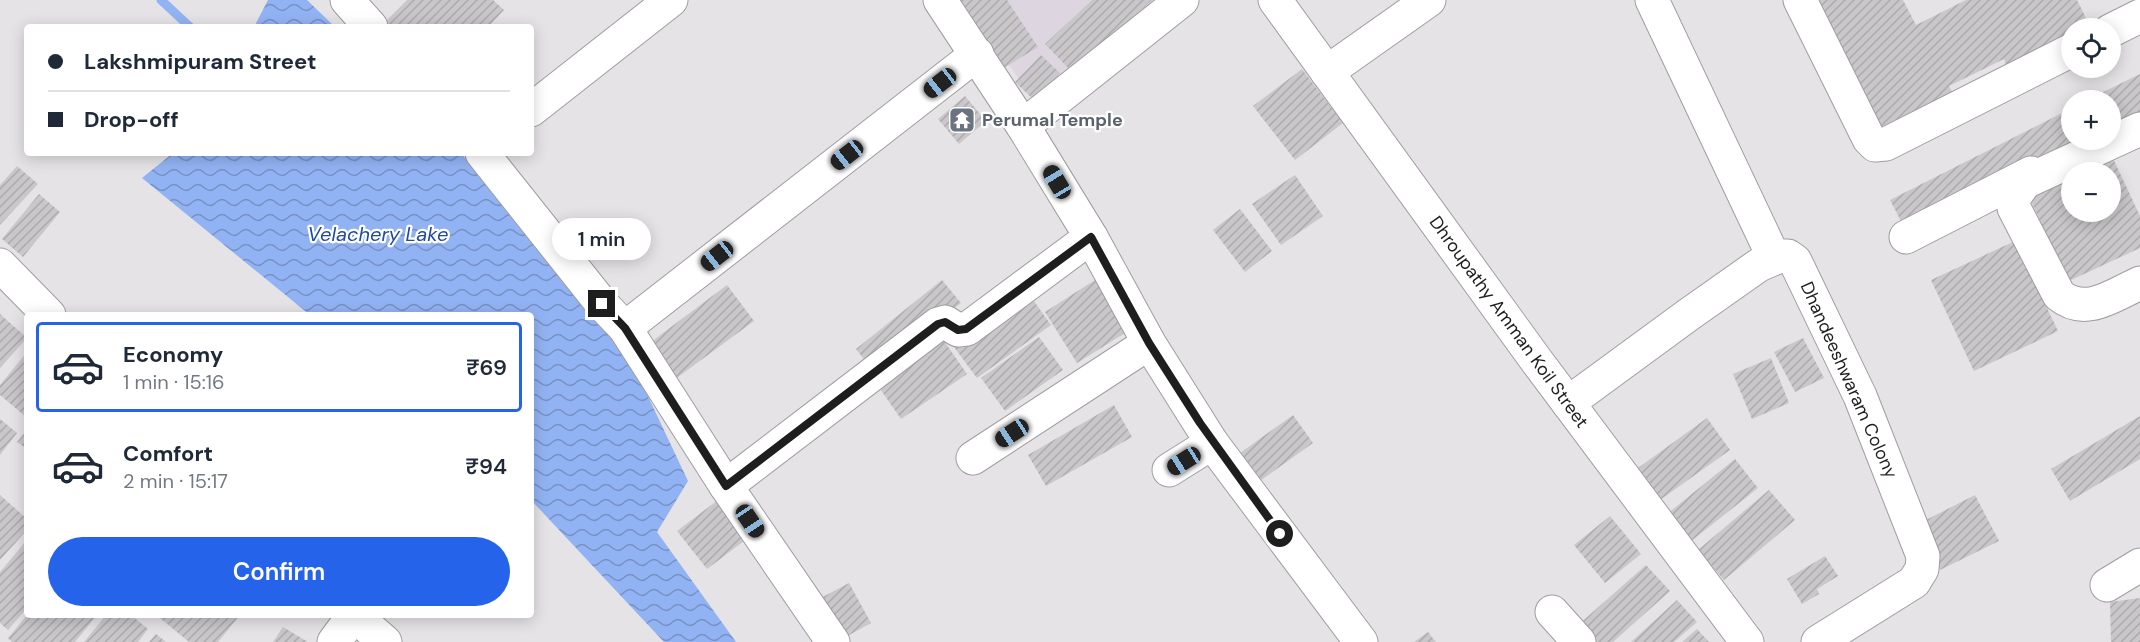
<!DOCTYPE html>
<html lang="en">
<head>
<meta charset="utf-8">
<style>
	body { margin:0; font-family:"DM Sans",sans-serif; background:#f2f2f3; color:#1f2937; height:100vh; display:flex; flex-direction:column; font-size:22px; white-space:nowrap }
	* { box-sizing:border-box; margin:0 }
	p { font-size:20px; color:#747a83 }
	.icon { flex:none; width:33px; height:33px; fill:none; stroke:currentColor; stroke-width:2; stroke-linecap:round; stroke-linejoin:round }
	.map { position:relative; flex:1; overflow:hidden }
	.drawer { position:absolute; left:24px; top:312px; width:510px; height:306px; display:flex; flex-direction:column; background:#fff; border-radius:6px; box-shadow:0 3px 15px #0003 }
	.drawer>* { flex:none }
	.top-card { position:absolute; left:24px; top:24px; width:510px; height:132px; border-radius:6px; box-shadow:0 3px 15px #0003; display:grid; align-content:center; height:132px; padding:0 24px; background:#fff }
	.tools { position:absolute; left:2061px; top:18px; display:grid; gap:12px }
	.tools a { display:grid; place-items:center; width:60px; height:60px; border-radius:50%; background:#fff; box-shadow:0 3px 15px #0003; font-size:30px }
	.end { position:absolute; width:27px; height:27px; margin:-14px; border:8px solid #1e1e1f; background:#fff; box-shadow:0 0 0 3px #fff }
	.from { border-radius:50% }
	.bubble { position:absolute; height:42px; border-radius:21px; background:#fff; box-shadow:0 3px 15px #0003; font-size:20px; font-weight:600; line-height:42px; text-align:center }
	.car { position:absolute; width:18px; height:36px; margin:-18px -9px; border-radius:8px; box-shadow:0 0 4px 2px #0007; background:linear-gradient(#222 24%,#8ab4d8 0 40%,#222 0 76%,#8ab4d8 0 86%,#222 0) }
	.top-card b { display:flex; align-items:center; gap:21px; height:57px; font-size:22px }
	.top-card b+b { border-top:2px solid #e0e1e3 }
	.top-card i { width:15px; height:15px; background:#1f2937 }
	ul { padding:10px 0 0; list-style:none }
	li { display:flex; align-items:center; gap:18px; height:90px; margin:0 12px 9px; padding:0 12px; border:3px solid transparent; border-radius:6px }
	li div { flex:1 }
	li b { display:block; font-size:22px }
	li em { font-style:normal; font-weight:600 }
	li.selected { border-color:#2563eb }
	li>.icon { width:54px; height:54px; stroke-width:1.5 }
	.primary-button { display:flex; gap:12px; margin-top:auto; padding:12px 24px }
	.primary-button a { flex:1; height:69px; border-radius:36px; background:#2563eb; color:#fff; font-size:24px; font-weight:600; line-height:69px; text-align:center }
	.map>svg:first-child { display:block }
	.built { fill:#ddd6e0 }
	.water { fill:url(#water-waves) }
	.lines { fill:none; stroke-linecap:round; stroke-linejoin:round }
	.stream { stroke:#92b3f3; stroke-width:9 }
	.building { fill:url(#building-hatch); fill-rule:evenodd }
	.minor-casing { stroke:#9f9da0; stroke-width:35 }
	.minor { stroke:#fff; stroke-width:33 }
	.route { stroke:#1e1e1f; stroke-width:8 }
	.labels { text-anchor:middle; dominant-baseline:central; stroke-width:4.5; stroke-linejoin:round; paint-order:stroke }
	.worship-label { font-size:18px; font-weight:bold; fill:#5b616d; stroke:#fff; text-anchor:start }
	.street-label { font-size:18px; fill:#1e1e1f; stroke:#fff }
	.water-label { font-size:20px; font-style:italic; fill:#2049a4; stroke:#fff }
</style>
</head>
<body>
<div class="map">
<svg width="2140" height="642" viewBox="0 0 2140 642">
	<defs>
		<pattern id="water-waves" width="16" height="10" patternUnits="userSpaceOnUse" patternTransform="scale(1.5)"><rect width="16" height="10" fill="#92b3f3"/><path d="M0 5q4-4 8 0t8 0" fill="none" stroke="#7791c4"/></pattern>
		<pattern id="building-hatch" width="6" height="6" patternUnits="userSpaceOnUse" patternTransform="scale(1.5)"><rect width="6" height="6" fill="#c9c7ca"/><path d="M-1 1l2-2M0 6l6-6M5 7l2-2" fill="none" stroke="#acaaad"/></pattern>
	</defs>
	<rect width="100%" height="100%" fill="#e5e3e6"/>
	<polygon class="built" points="964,0 1189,0 1037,105"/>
	<g class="water">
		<polygon points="268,0 307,0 335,27 254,27"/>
		<polygon points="173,153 461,153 623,350 645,390 688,481 657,532 736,642 664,642 531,500 531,315 310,315 142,178"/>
	</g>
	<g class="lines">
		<polyline class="stream" points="161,0 190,27"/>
	</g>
	<g class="building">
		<polygon points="407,0 493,0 504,10 488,27 388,27 384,23"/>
		<polygon points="958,0 1007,0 1038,47 1004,68"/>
		<polygon points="1092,0 1152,0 1073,73 1045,44"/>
		<polygon points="1807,0 1903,0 1916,25 1966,0 2077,0 2089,24 2079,28 2072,28 2072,32 2006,65 2004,59 1949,86 1952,92 1875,131"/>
		<polygon points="1041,55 1060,73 1034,100 1015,82"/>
		<polygon points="1302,69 1343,123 1295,160 1253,106"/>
		<polygon points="2140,74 2140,114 2110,128 2110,100 2087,100"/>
		<polygon points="965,96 986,121 959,144 938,119"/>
		<polygon points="2072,108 2072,140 2089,140 1906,231 1890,200"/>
		<path d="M2110 152 2140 216V248L2069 281 2026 191ZM2072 172H2110V212H2072Z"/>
		<polygon points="17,166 38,184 0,225 0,185"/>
		<polygon points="1295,175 1323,216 1281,245 1252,204"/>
		<polygon points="39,194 60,212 23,257 2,239"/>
		<polygon points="1240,209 1272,251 1245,272 1213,230"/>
		<polygon points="2015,241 2058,331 1974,371 1931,280"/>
		<polygon points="1101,276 1133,328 1077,363 1045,312"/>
		<polygon points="942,280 961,303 874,372 856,349"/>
		<polygon points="727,285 754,321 674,380 647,345"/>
		<polygon points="1026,290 1051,325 977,378 951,343"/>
		<polygon points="0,314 27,338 0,368"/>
		<polygon points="1039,337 1063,370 1005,411 981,378"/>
		<polygon points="1803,338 1824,378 1795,392 1774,352"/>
		<polygon points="944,341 967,374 901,419 878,386"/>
		<polygon points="27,352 27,415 26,417 0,395 0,385"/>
		<polygon points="1771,358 1789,403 1752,419 1733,374"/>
		<polygon points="1114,405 1132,437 1046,486 1028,455"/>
		<polygon points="1293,415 1313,443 1260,481 1240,453"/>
		<polygon points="2140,416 2140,459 2070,501 2051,469"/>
		<polygon points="1707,418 1730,450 1660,500 1638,468"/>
		<polygon points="0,419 17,433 0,455"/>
		<polygon points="27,430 27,449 17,442"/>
		<polygon points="1735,459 1758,488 1690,542 1667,514"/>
		<polygon points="1769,490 1795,520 1724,580 1698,550"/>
		<polygon points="0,495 27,519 27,530 0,560"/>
		<polygon points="1975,495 1999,541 1940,570 1916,525"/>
		<polygon points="718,500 748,538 707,569 677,531"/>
		<polygon points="1610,516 1641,554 1605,583 1574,545"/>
		<polygon points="27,540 27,608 8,630 0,623 0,572"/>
		<polygon points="1825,556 1838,576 1817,589 1819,594 1802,604 1787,579"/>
		<polygon points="1646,565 1670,591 1613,642 1592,642 1577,626"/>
		<polygon points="849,583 871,623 840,640 817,600"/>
		<polygon points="2140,598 2140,642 2111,642 2110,602"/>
		<polygon points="1677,600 1697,622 1674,642 1631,642"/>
		<polygon points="27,615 97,615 75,642 12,642 8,638"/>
		<polygon points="106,615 131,615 148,629 138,642 84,642"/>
		<polygon points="163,615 240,615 218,642 189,642 160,618"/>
		<polygon points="283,627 308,642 273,642"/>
		<polygon points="1697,629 1709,642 1682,642"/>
		<polygon points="1428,632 1436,642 1414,642"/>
		<polygon points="156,634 166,642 149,642"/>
	</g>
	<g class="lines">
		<defs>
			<g id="minor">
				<polyline points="347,0 371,27"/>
				<polyline points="940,0 1023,126 1091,237 1149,343 1212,443 1361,642"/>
				<polyline points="1275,0 1536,360 1747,642"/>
				<polyline points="1652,0 1774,258"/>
				<polyline points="1800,0 1869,139 1875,145 1886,144 2072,50"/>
				<polyline points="2110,31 2140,16"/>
				<polyline points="1327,72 1429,0"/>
				<polyline points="531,110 671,0"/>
				<polyline points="1023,126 1182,0"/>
				<path d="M2140 129 2025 182 2013 199 2014 208 2059 295C2086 317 2113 295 2140 283"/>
				<polyline points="482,153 602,304 625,328 726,486 833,642"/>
				<polyline points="1906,237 2031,173"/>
				<polyline points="0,265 49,315"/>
				<polyline points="625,328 977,54"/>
				<polyline points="1568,403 1688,315 1759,265 1780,256 1788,256 1795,261 1860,396 1923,556 1922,569 1914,582 1818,642"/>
				<polyline points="973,458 1149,343"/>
				<polyline points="1169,470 1212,443"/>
				<polyline points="726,486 938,324 945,322 958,330 967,329 1091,237"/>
				<polyline points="2107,585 2140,565"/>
				<polyline points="1552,612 1579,642"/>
				<polyline points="354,615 385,642"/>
				<polyline points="334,642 354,615"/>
			</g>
		</defs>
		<use href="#minor" class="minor-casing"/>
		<use href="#minor" class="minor"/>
	</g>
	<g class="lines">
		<polyline class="route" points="602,304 625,328 726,486 938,324 945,322 958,330 966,329 1091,237 1149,343 1200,423 1280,534"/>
	</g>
	<defs>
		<symbol id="temple-square" viewBox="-11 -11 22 22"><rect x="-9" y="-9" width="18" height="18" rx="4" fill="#6b7280" stroke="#fff"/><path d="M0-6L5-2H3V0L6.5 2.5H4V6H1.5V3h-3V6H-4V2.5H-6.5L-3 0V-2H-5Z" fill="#fff"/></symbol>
	</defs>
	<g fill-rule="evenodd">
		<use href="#temple-square" x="947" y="105" width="30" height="30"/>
	</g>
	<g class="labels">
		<g class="worship-label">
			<text x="982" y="120">Perumal Temple</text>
		</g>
		<g class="street-label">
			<text transform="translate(1509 322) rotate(54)">Dhroupathy Amman Koil Street</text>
			<text transform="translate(1849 380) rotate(66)">Dhandeeshwaram Colony</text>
		</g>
		<g class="water-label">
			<text x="378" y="234">Velachery Lake</text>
		</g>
	</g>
</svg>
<div class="tools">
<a><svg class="icon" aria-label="locate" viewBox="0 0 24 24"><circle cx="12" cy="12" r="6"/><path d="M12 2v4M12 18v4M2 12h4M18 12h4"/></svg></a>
<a>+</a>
<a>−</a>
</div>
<i class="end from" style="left:1280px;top:534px"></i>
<i class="end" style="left:602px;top:304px"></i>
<div class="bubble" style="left:552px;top:218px;width:99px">1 min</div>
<i class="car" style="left:940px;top:83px;rotate:232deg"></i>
<i class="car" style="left:847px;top:155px;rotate:232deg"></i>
<i class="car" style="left:1057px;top:182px;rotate:329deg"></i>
<i class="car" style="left:717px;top:256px;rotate:232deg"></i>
<i class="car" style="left:1012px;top:433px;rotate:237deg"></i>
<i class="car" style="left:1184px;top:461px;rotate:238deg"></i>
<i class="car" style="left:750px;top:521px;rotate:146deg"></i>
<div class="top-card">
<b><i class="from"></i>Lakshmipuram Street</b>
<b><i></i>Drop-off</b>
</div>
<section class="drawer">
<ul>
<li class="selected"><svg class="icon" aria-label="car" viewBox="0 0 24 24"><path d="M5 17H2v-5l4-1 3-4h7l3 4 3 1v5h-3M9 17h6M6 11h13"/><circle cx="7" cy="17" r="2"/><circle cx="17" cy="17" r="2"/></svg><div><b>Economy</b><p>1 min · 15:16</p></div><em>₹69</em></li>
<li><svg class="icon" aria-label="car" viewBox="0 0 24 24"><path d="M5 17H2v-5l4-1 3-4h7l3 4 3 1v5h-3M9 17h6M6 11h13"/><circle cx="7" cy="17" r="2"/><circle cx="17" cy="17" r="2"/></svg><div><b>Comfort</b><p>2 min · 15:17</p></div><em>₹94</em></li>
</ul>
<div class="primary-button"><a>Confirm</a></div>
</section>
</div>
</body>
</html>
